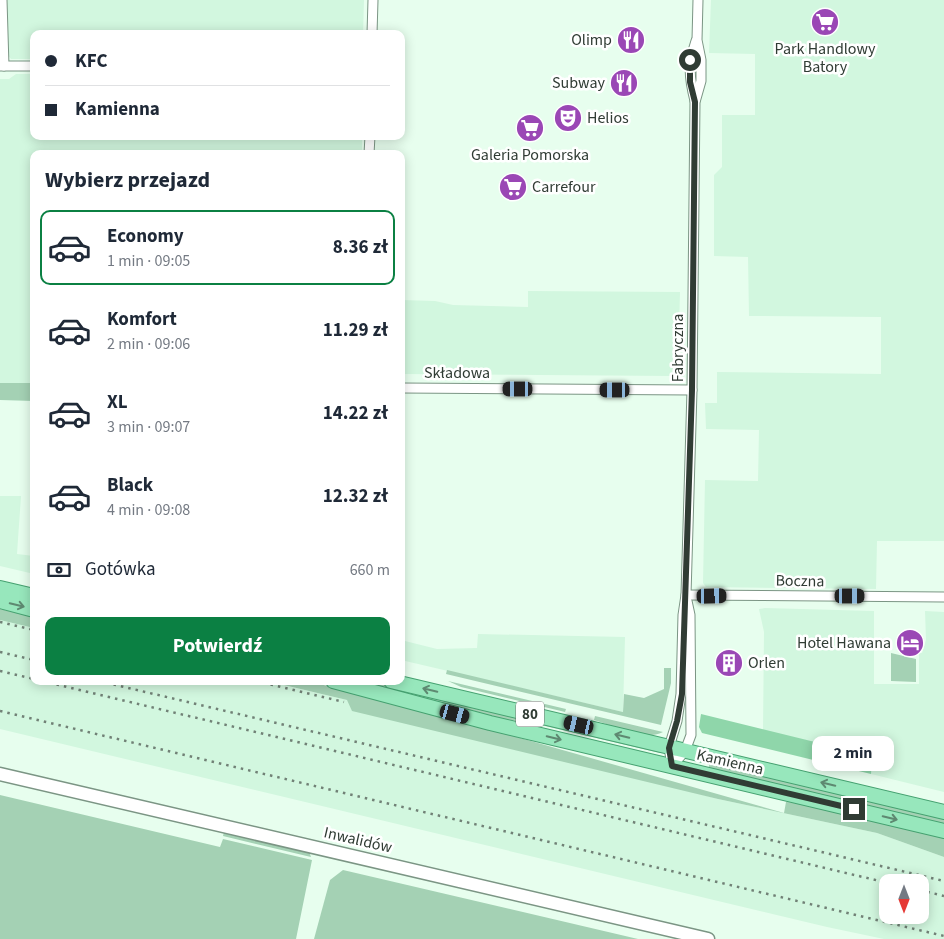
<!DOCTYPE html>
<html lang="pl">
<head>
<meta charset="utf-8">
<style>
	body { margin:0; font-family:"Source Sans 3",sans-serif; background:#f2f2f3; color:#1f2937; height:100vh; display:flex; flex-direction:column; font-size:19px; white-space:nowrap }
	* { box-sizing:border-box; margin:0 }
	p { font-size:16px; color:#747a83 }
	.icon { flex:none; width:28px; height:28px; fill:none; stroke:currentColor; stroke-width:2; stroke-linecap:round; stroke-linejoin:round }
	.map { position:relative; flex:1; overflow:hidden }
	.sheet { position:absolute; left:30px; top:150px; width:375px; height:535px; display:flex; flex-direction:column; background:#fff; border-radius:10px; box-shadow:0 2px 12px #0003 }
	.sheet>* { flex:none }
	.top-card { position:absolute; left:30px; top:30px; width:375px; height:110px; border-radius:10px; box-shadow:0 2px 12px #0003; display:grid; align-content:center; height:110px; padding:0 15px; background:#fff }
	.needle { width:32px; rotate:180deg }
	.fabs { position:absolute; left:879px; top:874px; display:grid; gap:10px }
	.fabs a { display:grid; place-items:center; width:50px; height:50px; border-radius:10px; background:#fff; box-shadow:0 2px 12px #0003; font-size:25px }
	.end { position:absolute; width:22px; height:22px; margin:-11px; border:6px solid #303c34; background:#fff; box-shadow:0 0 0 2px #fff }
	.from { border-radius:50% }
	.bubble { position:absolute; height:35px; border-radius:10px; background:#fff; box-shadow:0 2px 12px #0003; font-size:16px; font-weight:700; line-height:35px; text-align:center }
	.car { position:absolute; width:15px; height:30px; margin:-15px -8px; border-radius:6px; box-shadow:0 0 4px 1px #0007; background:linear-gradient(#222 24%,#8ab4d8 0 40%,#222 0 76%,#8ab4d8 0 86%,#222 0) }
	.top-card b { display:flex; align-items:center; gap:18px; height:48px; font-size:19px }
	.top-card b+b { border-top:1px solid #e0e1e3 }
	.top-card i { width:12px; height:12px; background:#1f2937 }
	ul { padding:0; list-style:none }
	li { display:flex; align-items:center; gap:15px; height:75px; margin:0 10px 8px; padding:0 5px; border:2px solid transparent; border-radius:10px }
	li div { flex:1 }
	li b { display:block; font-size:19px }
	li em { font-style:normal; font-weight:700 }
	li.on { border-color:#0b8043 }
	li>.icon { width:45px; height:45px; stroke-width:1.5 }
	h2 { padding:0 15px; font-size:22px; line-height:60px }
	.pay { display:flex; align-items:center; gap:12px; height:55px; padding:0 15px; font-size:19px }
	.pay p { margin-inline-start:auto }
	.action { display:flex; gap:10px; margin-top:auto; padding:10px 15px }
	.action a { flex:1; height:58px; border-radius:10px; background:#0b8043; color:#fff; font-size:20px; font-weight:700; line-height:58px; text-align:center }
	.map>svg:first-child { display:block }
	.built { fill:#d2f7df; fill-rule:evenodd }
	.green { fill:#a4d1b4 }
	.forest { fill:#8fd6aa }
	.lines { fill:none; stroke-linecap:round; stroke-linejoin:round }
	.street-casing { stroke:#7b9584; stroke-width:11 }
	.secondary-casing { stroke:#7b9584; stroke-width:15 }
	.primary-casing { stroke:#45a170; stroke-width:16 }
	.street { stroke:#fff; stroke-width:9 }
	.secondary { stroke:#fff; stroke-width:12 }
	.primary { stroke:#97e7bc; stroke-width:14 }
	.rail { stroke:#718176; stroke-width:2.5; stroke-dasharray:2.5 5; stroke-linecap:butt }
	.oneway { stroke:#5e8971 }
	.route { stroke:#303c34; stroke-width:6 }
	.labels { text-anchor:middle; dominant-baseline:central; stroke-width:5; stroke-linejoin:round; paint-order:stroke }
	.shield { fill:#fff; stroke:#6e7671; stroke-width:1 }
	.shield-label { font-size:15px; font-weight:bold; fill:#303c34 }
	.poi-label { font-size:16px; fill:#303c34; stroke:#fff; text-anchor:end }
	.street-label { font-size:16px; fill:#303c34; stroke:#fff }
</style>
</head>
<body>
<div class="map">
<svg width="944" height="939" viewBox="0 0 944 939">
	<rect width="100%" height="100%" fill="#e7feee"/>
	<g class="built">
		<polygon points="5,0 364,0 363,34 34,34 34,59 11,59 6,53"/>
		<polygon points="711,0 944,0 944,541 877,541 876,589 706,587 703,583 705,480 758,481 759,430 706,429 705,403 717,403 717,372 881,374 881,317 749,316 748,257 714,256 714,175 722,167 722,115 755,115 755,54 709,53"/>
		<polygon points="16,74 34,74 34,136 362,136 362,154 34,154 34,383 0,383 0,79 9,79"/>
		<polygon points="528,291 680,292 678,372 673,376 401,374 401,300 435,301 453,305 528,307"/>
		<polygon points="0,496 21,496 17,554 34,556 34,574 0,566"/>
		<polygon points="765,608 874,611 874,684 919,684 919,653 922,653 926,640 925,611 944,612 944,792 871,774 871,756 763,730 764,632 759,609"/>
		<path d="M0 620 34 628V681H266L347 700 718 799 877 833 944 857V939H884L827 927 0 729ZM888 882H920V915H888Z"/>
		<polygon points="478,634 625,637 623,712 401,660 401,640 437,649 477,648"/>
	</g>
	<g class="green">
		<polygon points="0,383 34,383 34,401 0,400"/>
		<polygon points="0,609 34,617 34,628 0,620"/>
		<polygon points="891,653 916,659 916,682 891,681"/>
		<polygon points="664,668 671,668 671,683 661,725 446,674 447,670 623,712 624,694 644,698 664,689"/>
		<polygon points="267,681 307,681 394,702 784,813 786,802 806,803 944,836 944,857 877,833 718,799 352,711 347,700"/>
		<polygon points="350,681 370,681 666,751 660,753 545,726 493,717"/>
		<polygon points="448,681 566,709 565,712 461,687"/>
		<path d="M595 716 663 732C643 742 615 726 594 720Z"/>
		<polygon points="710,762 944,818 944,826 708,770"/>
		<polygon points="0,795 220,847 223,839 312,860 296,939 0,939"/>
		<polygon points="224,832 309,851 311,857 223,836"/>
		<polygon points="343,870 638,939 314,939 330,880"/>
	</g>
	<polygon class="forest" points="701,714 872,756 871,774 702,733 699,727"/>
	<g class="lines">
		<defs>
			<g id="street">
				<polyline points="2,0 4,66"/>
				<polyline points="372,34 373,0"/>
				<polyline points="0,66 34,66"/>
				<path d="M695 101C689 77 688 65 696 41"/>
				<polyline points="369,154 370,136"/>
				<polyline points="401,388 692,390"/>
				<polyline points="686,595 944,597"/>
				<polyline points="672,766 669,747 677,721 681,694 683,615 686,595 692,390 695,102 701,81 701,60 697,40 698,0"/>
				<polyline points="672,766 685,751 691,735 690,615 687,601"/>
			</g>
			<polyline id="secondary" points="0,774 708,939"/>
			<g id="primary">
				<polyline points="0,588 34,596"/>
				<polyline points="0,601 34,610"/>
				<polyline points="333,681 490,723 944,831"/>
				<polyline points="391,681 944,812"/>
			</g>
		</defs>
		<use href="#street" class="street-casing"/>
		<use href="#secondary" class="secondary-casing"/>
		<use href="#primary" class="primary-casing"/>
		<use href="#street" class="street"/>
		<use href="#secondary" class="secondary"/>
		<use href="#primary" class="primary"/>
		<g class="rail">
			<polyline points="0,622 34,630"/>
			<polyline points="0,652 34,660"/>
			<polyline points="0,671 34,679"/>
			<polyline points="42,681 888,883"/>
			<polyline points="99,681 944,881"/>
			<polyline points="256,681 344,702"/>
			<polyline points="0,711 944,936"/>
			<polyline points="920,890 944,896"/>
		</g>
	</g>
	<defs><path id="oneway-shaft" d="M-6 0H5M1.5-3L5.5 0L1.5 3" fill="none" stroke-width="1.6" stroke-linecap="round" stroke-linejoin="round" transform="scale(1.25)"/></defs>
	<g class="oneway">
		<use href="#oneway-shaft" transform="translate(17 605) rotate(14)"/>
		<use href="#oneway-shaft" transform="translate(430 690) rotate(-167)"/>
		<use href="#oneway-shaft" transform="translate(622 736) rotate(-166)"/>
		<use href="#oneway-shaft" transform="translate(554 738) rotate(14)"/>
		<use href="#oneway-shaft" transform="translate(828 784) rotate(-166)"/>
		<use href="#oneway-shaft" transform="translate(890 818) rotate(13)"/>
	</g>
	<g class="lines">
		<polyline class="route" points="690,60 690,82 695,102 692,390 682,694 677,721 669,748 672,766 854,809"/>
	</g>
	<defs>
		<symbol id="supermarket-disc" viewBox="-11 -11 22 22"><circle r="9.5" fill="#9a47b5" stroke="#fff"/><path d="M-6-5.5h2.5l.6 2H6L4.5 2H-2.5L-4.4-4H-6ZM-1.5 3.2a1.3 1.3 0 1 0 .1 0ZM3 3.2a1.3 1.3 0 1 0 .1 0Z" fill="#fff"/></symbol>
		<symbol id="restaurant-disc" viewBox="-11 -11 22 22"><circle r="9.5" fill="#9a47b5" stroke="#fff"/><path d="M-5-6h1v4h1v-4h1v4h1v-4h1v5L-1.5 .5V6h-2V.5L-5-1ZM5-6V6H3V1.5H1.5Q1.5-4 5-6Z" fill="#fff"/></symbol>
		<symbol id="theatre-disc" viewBox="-11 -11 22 22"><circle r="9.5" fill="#9a47b5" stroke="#fff"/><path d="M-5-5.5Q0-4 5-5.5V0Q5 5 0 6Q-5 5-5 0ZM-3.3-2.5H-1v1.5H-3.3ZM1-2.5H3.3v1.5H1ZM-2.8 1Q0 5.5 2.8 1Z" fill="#fff"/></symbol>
		<symbol id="hotel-disc" viewBox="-11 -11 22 22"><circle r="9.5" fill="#9a47b5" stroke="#fff"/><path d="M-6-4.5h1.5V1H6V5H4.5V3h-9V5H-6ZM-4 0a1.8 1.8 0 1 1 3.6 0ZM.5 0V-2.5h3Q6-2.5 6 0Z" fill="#fff"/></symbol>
		<symbol id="building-disc" viewBox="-11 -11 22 22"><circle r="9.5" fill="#9a47b5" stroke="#fff"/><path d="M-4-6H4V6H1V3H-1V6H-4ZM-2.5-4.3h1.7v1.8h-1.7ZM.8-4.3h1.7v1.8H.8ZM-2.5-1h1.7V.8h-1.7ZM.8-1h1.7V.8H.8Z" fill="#fff"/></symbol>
	</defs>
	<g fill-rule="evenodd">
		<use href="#supermarket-disc" x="809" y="6" width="32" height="32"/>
		<use href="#restaurant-disc" x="615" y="24" width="32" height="32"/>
		<use href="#restaurant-disc" x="608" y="67" width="32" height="32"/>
		<use href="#theatre-disc" x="552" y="102" width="32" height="32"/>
		<use href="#supermarket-disc" x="514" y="112" width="32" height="32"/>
		<use href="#supermarket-disc" x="497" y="171" width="32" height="32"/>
		<use href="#hotel-disc" x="894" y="627" width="32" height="32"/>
		<use href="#building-disc" x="713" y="647" width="32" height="32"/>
	</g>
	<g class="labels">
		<rect class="shield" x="516" y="701.5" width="28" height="25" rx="4"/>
		<g class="shield-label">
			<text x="530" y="714">80</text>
		</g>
		<g class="poi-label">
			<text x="612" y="40">Olimp</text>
			<text x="825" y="49" text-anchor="middle">Park Handlowy<tspan x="825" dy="18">Batory</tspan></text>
			<text x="605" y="83">Subway</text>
			<text x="587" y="118" text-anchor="start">Helios</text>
			<text x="530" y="155" text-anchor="middle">Galeria Pomorska</text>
			<text x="532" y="187" text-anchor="start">Carrefour</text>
			<text x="891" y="643">Hotel Hawana</text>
			<text x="748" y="663" text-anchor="start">Orlen</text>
		</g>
		<g class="street-label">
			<text transform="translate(678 348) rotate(-90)">Fabryczna</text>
			<text x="457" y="373">Składowa</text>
			<text transform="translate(800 581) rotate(1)">Boczna</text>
			<text transform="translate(730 762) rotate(13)">Kamienna</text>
			<text transform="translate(358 840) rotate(13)">Inwalidów</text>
		</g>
	</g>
</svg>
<div class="fabs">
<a><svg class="needle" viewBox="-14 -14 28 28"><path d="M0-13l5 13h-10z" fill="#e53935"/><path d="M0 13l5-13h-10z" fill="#747a83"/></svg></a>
</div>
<i class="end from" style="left:690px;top:60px"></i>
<i class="end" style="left:854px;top:809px"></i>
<div class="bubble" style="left:812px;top:736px;width:82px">2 min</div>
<i class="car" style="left:518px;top:389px;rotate:270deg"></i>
<i class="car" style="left:615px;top:390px;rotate:270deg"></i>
<i class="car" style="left:712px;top:596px;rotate:89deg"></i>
<i class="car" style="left:850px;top:596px;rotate:90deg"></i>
<i class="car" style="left:455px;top:714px;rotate:105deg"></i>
<i class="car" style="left:579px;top:725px;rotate:283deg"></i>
<div class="top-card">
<b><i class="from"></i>KFC</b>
<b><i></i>Kamienna</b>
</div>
<section class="sheet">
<h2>Wybierz przejazd</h2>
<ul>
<li class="on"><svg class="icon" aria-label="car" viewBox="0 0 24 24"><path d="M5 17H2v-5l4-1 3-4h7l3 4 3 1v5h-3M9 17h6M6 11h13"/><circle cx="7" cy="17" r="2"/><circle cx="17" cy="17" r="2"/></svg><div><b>Economy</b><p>1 min · 09:05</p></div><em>8.36 zł</em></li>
<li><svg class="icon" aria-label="car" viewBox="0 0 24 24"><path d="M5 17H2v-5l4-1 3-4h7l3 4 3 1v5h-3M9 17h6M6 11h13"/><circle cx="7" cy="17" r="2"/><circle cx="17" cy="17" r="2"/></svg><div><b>Komfort</b><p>2 min · 09:06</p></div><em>11.29 zł</em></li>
<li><svg class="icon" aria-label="car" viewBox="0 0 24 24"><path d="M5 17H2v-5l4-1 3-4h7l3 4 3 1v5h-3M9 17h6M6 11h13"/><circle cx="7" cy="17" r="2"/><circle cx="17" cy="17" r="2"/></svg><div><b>XL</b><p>3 min · 09:07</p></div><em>14.22 zł</em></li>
<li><svg class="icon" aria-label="car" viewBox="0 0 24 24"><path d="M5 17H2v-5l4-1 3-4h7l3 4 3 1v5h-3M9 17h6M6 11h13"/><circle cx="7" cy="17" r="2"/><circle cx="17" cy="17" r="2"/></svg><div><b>Black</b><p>4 min · 09:08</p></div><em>12.32 zł</em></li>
</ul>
<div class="pay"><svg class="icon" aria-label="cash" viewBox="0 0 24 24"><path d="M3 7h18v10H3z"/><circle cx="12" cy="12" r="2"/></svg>Gotówka<p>660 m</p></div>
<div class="action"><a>Potwierdź</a></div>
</section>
</div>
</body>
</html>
